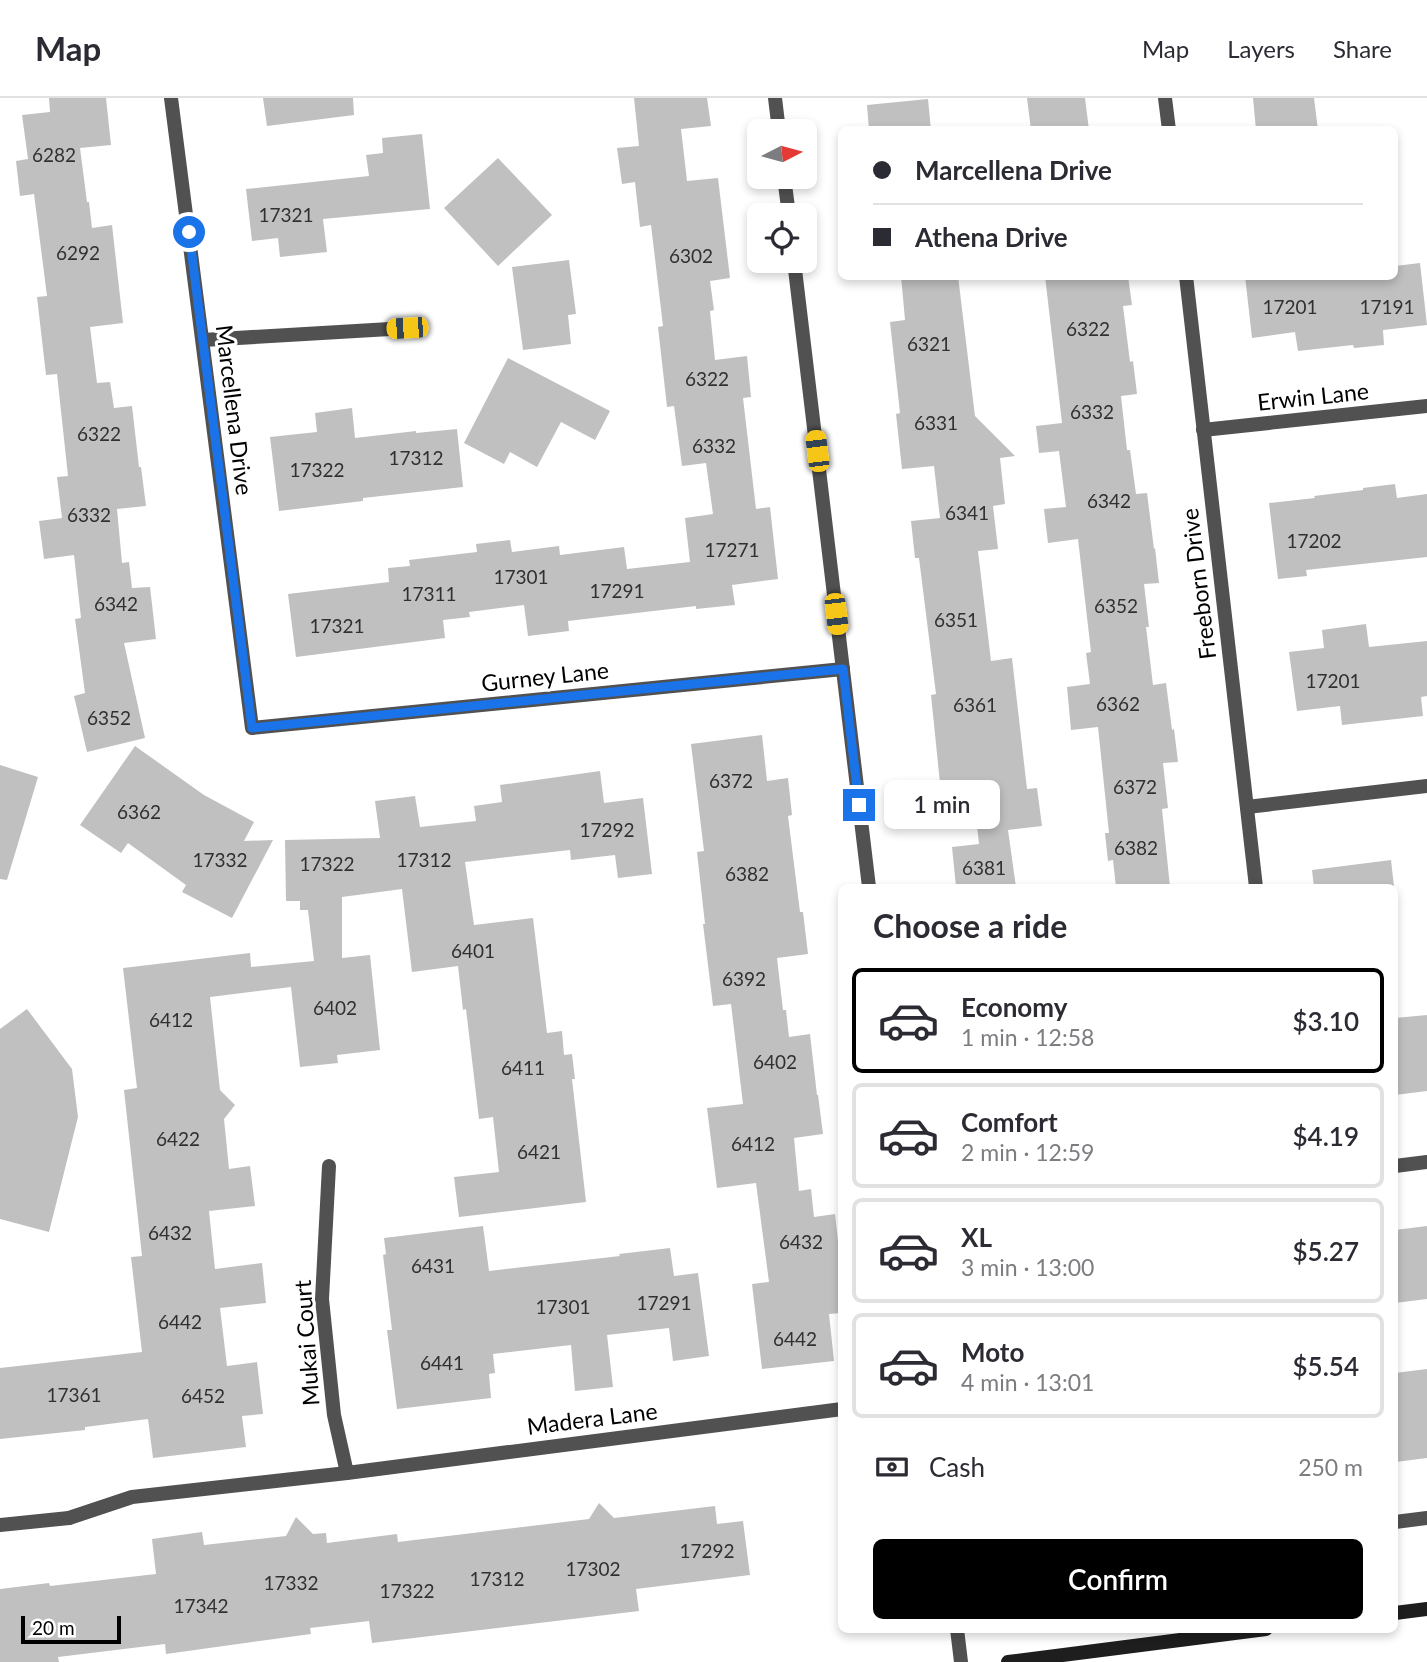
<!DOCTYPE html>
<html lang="en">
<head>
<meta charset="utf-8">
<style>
	body { margin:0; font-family:Lato,sans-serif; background:#f2f2f3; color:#2b2b33; height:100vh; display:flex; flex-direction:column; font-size:26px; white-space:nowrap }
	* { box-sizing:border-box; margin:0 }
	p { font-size:23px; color:#7c7c81 }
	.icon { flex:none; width:38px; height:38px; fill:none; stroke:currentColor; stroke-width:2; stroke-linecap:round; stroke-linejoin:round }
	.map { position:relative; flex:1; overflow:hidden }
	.side { position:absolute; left:838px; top:786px; width:560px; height:749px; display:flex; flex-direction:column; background:#fff; border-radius:10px; box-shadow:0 4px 10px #0003 }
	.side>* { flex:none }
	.hud { position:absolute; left:838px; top:28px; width:560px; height:154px; border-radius:10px; box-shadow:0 4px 10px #0003; display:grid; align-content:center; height:154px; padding:0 35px; background:#fff }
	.needle { width:46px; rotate:84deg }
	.tools { position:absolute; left:747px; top:21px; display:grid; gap:14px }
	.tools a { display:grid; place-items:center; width:70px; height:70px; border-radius:10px; background:#fff; box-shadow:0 4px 10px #0003; font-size:35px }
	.scale { position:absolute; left:21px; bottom:18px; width:100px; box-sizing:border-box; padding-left:7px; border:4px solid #000; border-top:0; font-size:19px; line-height:24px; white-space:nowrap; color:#000; -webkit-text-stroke:5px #fff; paint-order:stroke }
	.end { position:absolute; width:32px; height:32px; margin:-16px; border:9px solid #1a73e8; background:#fff; box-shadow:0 0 0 4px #fff }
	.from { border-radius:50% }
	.bubble { position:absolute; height:49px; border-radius:10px; background:#fff; box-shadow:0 4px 10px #0003; font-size:23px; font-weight:600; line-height:49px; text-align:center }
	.car { position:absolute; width:21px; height:42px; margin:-21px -10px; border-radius:9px; box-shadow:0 0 5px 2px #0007; background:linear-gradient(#f5c518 24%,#345 0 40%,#f5c518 0 76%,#345 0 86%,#f5c518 0) }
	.hud b { display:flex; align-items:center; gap:24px; height:66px; font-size:26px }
	.hud b+b { border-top:2px solid #e1e1e2 }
	.hud i { width:18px; height:18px; background:#2b2b33 }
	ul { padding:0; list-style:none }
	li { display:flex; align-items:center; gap:21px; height:105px; margin:0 14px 10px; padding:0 21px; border:4px solid #e1e1e2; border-radius:10px }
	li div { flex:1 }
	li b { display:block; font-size:26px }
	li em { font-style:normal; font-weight:600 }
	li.current { border-color:#000 }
	li>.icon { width:63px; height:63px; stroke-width:1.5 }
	h2 { padding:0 35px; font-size:32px; line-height:84px }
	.pay { display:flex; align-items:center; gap:18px; height:77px; padding:0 35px; font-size:26px }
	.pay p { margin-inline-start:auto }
	.button { display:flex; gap:14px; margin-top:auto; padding:14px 35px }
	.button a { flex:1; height:80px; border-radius:10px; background:#000; color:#fff; font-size:28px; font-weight:600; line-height:80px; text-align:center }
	header { display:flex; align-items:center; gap:42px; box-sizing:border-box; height:98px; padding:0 35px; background:#fff; border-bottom:2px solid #e1e1e2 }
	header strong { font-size:33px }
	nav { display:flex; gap:38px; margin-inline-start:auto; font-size:24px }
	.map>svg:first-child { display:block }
	.building { fill:#c0c0c0 }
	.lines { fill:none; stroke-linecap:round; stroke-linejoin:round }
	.lane { stroke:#515151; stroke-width:14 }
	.street { stroke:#515151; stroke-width:14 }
	.secondary { stroke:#1e1e1e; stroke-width:14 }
	.route { stroke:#1a73e8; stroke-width:9 }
	.labels { text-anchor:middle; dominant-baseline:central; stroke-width:6; stroke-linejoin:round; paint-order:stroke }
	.number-label { font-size:19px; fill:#303030 }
	.street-label { font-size:23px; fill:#000; stroke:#fff }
</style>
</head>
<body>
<header>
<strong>Map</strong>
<nav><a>Map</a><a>Layers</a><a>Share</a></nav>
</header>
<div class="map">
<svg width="1427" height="1564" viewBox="0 0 1427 1564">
	<rect width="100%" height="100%" fill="#fff"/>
	<g class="building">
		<polygon points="49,0 106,0 111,47 80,50 87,104 89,104 92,130 112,127 123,225 90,229 97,285 110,284 114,310 132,308 139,369 141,369 146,408 117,411 122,465 129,464 132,490 150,489 156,541 124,545 145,640 87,654 74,598 85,595 75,521 81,520 74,457 44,461 39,423 62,420 57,379 68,378 57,276 46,277 37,199 47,198 34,96 20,98 16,63 28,61 22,17 50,14"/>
		<polygon points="263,0 353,0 354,17 267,28"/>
		<polygon points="634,0 707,0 711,28 681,31 687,83 718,80 730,180 710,183 714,212 710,213 715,262 747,258 751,299 743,300 756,411 770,409 778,481 732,487 735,507 696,511 696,508 568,523 569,533 528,538 524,507 469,514 470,519 443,522 445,540 296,559 288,496 389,484 388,470 410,468 409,462 477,454 476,446 510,442 512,454 559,448 560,457 624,449 627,471 690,464 685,420 713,416 706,365 682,368 674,308 667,309 658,229 663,228 651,127 640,129 635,84 622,86 617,50 639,48"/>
		<polygon points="1027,0 1085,0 1089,32 1031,32"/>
		<polygon points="1253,0 1314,0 1318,32 1256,32"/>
		<polygon points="928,1 931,32 869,32 867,7"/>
		<polygon points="422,36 430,111 323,121 327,154 280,159 278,140 252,143 246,91 369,78 366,57 383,55 382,40"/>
		<polygon points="498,60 552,117 498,168 444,110"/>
		<polygon points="569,162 576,216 568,217 571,246 523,252 512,169"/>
		<polygon points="1420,165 1427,227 1383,232 1384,247 1354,250 1353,247 1298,253 1295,234 1252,240 1245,178 1272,178 1273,182 1305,178 1395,178 1395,168"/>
		<polygon points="901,178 958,178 975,318 1015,358 1000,360 1005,406 993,408 998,451 978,453 991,563 1012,560 1027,691 1037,690 1042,728 1008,732 1016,789 956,789 952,749 979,746 973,691 941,695 931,597 936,596 919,460 915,460 911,423 940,420 934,368 902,371 896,316 900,315 890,224 905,222"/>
		<polygon points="1045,178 1128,178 1132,207 1123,208 1130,264 1133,263 1137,296 1121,298 1127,352 1130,352 1136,396 1147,395 1154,451 1155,450 1159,485 1144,486 1149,529 1146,529 1153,587 1166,585 1172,632 1174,631 1178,664 1163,665 1168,710 1162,711 1170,789 1116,789 1113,762 1108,763 1105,735 1109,735 1098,629 1071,632 1067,589 1090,586 1086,555 1091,554 1078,441 1048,445 1044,411 1066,409 1059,353 1039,355 1036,328 1062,325"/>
		<polygon points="508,260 610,313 595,342 561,324 537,369 510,354 504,366 464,345"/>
		<polygon points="352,310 355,340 416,333 416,335 457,331 463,389 363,400 363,403 279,413 270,339 317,334 315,315"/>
		<polygon points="1395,386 1397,400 1427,396 1427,459 1306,472 1307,478 1278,481 1269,405 1315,400 1314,398 1363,392 1363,390"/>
		<polygon points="1366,526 1369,549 1427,543 1427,598 1421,599 1423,618 1342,627 1340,608 1297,613 1289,554 1324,550 1322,532"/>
		<polygon points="762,637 767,683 788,680 792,717 788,718 800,814 803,814 808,856 777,860 783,912 786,912 789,939 810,936 817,997 818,997 823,1036 794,1040 799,1093 811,1091 814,1119 835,1116 842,1178 842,1215 829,1216 834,1263 762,1271 752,1186 769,1184 756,1085 717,1090 707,1010 743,1006 731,906 713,908 703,826 705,826 697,754 704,753 691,646"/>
		<polygon points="135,648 204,697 254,724 244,743 273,742 232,820 182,794 186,787 128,745 121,755 80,727"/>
		<polygon points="0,667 38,679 7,782 0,781"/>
		<polygon points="600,673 604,705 643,700 652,776 618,780 615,757 571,762 570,752 465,764 474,827 533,820 547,935 562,933 564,957 572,956 575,981 572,981 586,1104 459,1119 454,1079 499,1074 493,1019 479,1021 466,911 463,912 458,868 412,874 402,791 342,799 342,860 370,857 380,952 337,957 338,965 300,969 291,889 210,899 220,992 235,1007 224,1021 229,1071 250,1068 255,1108 209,1113 215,1171 262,1165 266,1205 220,1210 227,1268 257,1264 263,1316 242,1318 246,1349 153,1360 148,1321 85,1329 85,1332 0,1341 0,1270 142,1254 131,1159 142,1158 124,992 137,990 123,870 250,855 251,869 314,863 308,812 300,812 300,803 286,803 285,742 380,740 375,703 415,698 420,729 476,723 474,708 502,704 500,687"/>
		<polygon points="1391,762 1394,789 1314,789 1312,772"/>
		<polygon points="27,911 72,971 78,1019 49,1134 0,1121 0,931"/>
		<polygon points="1427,917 1427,993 1395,997 1395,920"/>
		<polygon points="483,1128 489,1173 620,1158 619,1156 670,1150 674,1178 698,1175 709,1258 673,1263 669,1230 607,1237 613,1289 575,1293 571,1247 493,1256 495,1275 489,1276 491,1300 397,1311 387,1232 392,1232 383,1157 386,1156 384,1140"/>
		<polygon points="1427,1128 1427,1201 1395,1205 1395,1132"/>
		<polygon points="1427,1271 1427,1360 1396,1364 1395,1350 1395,1275"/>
		<polygon points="599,1405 614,1420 715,1408 717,1426 743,1423 750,1477 636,1491 639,1513 397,1542 372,1545 369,1523 310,1530 311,1536 166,1556 165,1546 58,1559 59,1564 0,1564 0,1491 49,1485 50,1488 156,1476 152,1441 202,1434 204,1447 286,1438 296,1419 313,1436 326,1435 327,1445 397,1436 398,1444 589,1421"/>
	</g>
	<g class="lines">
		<polyline class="lane" points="69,1420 132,1399 347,1375"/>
		<g class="street">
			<polyline points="171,0 252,630 843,571"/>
			<polyline points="775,0 779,33"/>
			<polyline points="1165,0 1169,32"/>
			<polyline points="784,79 789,117"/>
			<polyline points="794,163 869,789"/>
			<polyline points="1186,178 1256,789"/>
			<polyline points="203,242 407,230"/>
			<polyline points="1203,332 1427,308"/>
			<polyline points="1247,709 1427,688"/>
			<polyline points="329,1068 322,1201 334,1317 347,1375 842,1311"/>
			<polyline points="1395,1068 1427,1064"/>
			<polyline points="1395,1424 1427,1420"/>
			<polyline points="0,1427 69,1420"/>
			<polyline points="957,1531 961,1564"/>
		</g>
		<g class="secondary">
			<polyline points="1395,1515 1427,1511"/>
			<polyline points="1008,1564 1266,1531"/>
		</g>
	</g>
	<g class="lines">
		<polyline class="route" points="189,134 252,630 843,571 859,707"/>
	</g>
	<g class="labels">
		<g class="number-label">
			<text x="54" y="56">6282</text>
			<text x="286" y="116">17321</text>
			<text x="78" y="154">6292</text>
			<text x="691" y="157">6302</text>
			<text x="1290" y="208">17201</text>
			<text x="1387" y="208">17191</text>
			<text x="1088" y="230">6322</text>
			<text x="929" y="245">6321</text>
			<text x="707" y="280">6322</text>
			<text x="1092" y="313">6332</text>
			<text x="936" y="324">6331</text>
			<text x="99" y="335">6322</text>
			<text x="714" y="347">6332</text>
			<text x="416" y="359">17312</text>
			<text x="317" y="371">17322</text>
			<text x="1109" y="402">6342</text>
			<text x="967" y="414">6341</text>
			<text x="89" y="416">6332</text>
			<text x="1314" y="442">17202</text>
			<text x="732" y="451">17271</text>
			<text x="521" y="478">17301</text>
			<text x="617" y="492">17291</text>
			<text x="429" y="495">17311</text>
			<text x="116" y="505">6342</text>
			<text x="1116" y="507">6352</text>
			<text x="956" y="521">6351</text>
			<text x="337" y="527">17321</text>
			<text x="1333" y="582">17201</text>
			<text x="1118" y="605">6362</text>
			<text x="975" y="606">6361</text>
			<text x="109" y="619">6352</text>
			<text x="731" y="682">6372</text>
			<text x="1135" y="688">6372</text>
			<text x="139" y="713">6362</text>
			<text x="607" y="731">17292</text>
			<text x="1136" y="749">6382</text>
			<text x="220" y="761">17332</text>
			<text x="424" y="761">17312</text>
			<text x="327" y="765">17322</text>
			<text x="984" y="769">6381</text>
			<text x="747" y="775">6382</text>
			<text x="473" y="852">6401</text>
			<text x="744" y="880">6392</text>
			<text x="335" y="909">6402</text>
			<text x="171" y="921">6412</text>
			<text x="775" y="963">6402</text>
			<text x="523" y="969">6411</text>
			<text x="178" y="1040">6422</text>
			<text x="753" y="1045">6412</text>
			<text x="539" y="1053">6421</text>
			<text x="170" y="1134">6432</text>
			<text x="801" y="1143">6432</text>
			<text x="433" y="1167">6431</text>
			<text x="664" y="1204">17291</text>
			<text x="563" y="1208">17301</text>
			<text x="180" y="1223">6442</text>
			<text x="795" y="1240">6442</text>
			<text x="442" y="1264">6441</text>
			<text x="74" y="1296">17361</text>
			<text x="203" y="1297">6452</text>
			<text x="707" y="1452">17292</text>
			<text x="593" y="1470">17302</text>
			<text x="497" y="1480">17312</text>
			<text x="291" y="1484">17332</text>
			<text x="407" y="1492">17322</text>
			<text x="201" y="1507">17342</text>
		</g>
		<g class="street-label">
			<text transform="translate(1313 298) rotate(-6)">Erwin Lane</text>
			<text transform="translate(235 312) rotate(83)">Marcellena Drive</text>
			<text transform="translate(1198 486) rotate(-97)">Freeborn Drive</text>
			<text transform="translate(545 578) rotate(-6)">Gurney Lane</text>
			<text transform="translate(306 1245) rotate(-94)">Mukai Court</text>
			<text transform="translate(592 1320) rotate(-7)">Madera Lane</text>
		</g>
	</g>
</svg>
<div class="tools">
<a><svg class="needle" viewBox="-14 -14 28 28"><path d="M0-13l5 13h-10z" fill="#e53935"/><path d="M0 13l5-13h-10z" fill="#7c7c81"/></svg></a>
<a><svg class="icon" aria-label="locate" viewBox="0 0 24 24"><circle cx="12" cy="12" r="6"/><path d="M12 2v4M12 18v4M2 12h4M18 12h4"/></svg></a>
</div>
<div class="scale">20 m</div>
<i class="end from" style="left:189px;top:134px"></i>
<i class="end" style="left:859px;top:707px"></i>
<div class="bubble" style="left:884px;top:682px;width:116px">1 min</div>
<i class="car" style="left:407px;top:230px;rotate:267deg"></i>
<i class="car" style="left:817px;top:353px;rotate:353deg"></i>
<i class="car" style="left:836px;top:516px;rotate:173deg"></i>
<div class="hud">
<b><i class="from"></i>Marcellena Drive</b>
<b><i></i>Athena Drive</b>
</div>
<section class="side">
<h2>Choose a ride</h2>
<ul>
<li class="current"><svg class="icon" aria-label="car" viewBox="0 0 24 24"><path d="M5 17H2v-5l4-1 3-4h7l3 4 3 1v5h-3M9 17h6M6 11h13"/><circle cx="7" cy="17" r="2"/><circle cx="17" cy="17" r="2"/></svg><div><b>Economy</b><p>1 min · 12:58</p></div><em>$3.10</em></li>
<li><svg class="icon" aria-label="car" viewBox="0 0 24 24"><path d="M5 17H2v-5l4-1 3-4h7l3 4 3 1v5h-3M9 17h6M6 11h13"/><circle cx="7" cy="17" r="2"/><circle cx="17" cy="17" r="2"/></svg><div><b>Comfort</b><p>2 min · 12:59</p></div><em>$4.19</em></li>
<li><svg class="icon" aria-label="car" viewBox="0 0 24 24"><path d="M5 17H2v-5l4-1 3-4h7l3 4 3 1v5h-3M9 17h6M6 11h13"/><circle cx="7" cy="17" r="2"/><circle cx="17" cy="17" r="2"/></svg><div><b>XL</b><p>3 min · 13:00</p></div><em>$5.27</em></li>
<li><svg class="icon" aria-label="car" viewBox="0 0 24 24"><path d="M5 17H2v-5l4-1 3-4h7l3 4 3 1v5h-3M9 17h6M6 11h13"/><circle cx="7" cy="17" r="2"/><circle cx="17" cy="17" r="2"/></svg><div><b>Moto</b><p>4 min · 13:01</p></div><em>$5.54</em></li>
</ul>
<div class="pay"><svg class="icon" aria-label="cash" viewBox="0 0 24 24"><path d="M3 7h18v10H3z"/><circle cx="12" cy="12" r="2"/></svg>Cash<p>250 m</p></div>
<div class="button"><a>Confirm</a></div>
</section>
</div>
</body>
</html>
